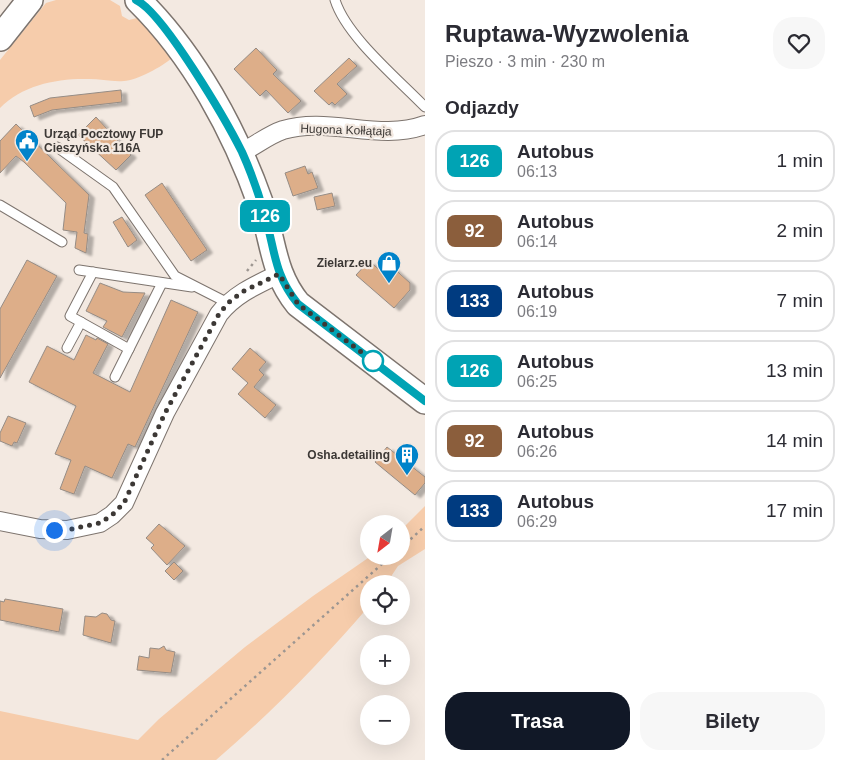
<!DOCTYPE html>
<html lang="pl">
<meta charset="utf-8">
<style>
:root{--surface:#fff;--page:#f7f7f7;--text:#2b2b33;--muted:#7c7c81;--line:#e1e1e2;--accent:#111827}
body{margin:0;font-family:Helvetica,sans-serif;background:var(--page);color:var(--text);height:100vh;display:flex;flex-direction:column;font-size:19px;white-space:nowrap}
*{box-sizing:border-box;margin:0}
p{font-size:16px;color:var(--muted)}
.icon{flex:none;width:28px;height:28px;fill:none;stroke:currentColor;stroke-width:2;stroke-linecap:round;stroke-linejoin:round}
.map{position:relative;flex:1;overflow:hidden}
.details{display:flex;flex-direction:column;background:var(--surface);width:420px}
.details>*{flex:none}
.badge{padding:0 10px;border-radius:8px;font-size:18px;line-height:32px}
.needle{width:32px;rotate:211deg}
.buttons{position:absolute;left:360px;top:515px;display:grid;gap:10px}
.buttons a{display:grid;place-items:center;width:50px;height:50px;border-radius:50%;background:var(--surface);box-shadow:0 5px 20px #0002;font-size:25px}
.you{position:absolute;width:25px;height:25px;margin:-12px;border:4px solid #fff;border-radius:50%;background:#1a73e8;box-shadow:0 0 0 8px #1a73e833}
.map>.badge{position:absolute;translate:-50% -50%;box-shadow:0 0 0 2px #fff}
h2{padding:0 20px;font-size:19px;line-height:45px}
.round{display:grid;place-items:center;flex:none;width:52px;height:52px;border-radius:20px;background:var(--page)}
.overview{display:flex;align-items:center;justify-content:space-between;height:85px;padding:0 20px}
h1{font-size:24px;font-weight:800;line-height:38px}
.button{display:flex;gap:10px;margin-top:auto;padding:10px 20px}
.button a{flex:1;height:58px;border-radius:20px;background:var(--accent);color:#fff;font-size:20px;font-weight:800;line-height:58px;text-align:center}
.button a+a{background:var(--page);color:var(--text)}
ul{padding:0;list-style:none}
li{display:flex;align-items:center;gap:15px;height:62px;margin:0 10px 8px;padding:0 10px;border:2px solid var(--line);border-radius:20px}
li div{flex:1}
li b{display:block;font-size:19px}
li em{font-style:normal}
li .badge{min-width:55px;font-weight:700;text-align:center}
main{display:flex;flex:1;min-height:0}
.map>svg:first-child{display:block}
.green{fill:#f6ccab}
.building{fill:#ddae89;stroke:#958c85;filter:url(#shadow)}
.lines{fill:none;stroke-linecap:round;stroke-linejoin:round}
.lane-casing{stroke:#7d746e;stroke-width:11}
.street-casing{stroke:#7d746e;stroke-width:20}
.secondary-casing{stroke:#7d746e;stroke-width:28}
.path{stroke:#9d9691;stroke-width:2.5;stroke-dasharray:2.5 4;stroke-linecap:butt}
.lane{stroke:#fff;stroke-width:9}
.street{stroke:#fff;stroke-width:18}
.secondary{stroke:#fff;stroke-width:25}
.line-casing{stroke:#fff;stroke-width:11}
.line{stroke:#00a3b4;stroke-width:8}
.walk{stroke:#3c3835;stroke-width:5;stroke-dasharray:0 9}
.stop-dot{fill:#fff;stroke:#00a3b4;stroke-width:2.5}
.labels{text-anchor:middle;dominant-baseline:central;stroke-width:4.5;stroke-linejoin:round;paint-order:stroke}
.street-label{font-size:12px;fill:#3c3835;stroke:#f3e9e1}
.poi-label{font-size:12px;font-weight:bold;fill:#3c3835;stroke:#f3e9e1;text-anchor:end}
</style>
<main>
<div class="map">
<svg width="425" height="760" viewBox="0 0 425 760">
<defs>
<filter id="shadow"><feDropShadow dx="5.5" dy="3" stdDeviation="1" flood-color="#0004"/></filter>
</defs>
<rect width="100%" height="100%" fill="#f3e9e1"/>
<g class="green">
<path d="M 56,0 L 110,0 L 120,6 L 122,16 L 129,20 L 141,17 L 172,58 C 163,66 136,81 124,81 C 112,82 100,79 89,79 C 58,78 22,85 0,108 L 0,60 L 46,3 Z"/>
<path d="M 425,506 L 425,549 L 398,566 L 386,584 L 369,584 L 369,606 C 322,661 271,713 216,760 L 0,760 L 0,711 L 138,740 L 159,719 L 245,647 L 313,596 L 371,556 L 401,556 L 401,530 Z"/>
</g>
<g class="building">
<path d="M 256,48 L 277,70 L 273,74 L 301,101 L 288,113 L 266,90 L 260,96 L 234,69 Z"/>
<path d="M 349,58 L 357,66 L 337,84 L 347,94 L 335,105 L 332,102 L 329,105 L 314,91 Z"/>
<path d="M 121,90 L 122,102 L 52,110 L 34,117 L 30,106 L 50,98 Z"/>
<path d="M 96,117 L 131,155 L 116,170 L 78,135 Z"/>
<path d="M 16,124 L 89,195 L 84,233 L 88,234 L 86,253 L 75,248 L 77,232 L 63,230 L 66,203 L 24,162 L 16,156 L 0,173 L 0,141 Z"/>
<path d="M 305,166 L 308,174 L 312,172 L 318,188 L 293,196 L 285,173 Z"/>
<path d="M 162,183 L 207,250 L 191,261 L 145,195 Z"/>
<path d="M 332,193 L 335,206 L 317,210 L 314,197 Z"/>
<path d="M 122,217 L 137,240 L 128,247 L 113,222 Z"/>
<path d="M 27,260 L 57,276 L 0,378 L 0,309 Z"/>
<path d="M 369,261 L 382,272 L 389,264 L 410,283 L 410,290 L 394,308 L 356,275 Z"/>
<path d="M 100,283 L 123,292 L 145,293 L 122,337 L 103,327 L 107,321 L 86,311 Z"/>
<path d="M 171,300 L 198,312 L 135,447 L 128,444 L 112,478 L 85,466 L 74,494 L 60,489 L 71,460 L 55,454 L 76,406 L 29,382 L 47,346 L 74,360 L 86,335 L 96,340 L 97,338 L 108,344 L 93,373 L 130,392 Z"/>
<path d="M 250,348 L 266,362 L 259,370 L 264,375 L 254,387 L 276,405 L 265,418 L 238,394 L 248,383 L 232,369 Z"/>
<path d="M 8,416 L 26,423 L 17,443 L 14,442 L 12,446 L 0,441 L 0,433 Z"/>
<path d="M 387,447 L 425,477 L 425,483 L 415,495 L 375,462 Z"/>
<path d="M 159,524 L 185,546 L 167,565 L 151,548 L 154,545 L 146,538 Z"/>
<path d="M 174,562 L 183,571 L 174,580 L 165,571 Z"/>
<path d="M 5,599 L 63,609 L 59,632 L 0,620 L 0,601 L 4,602 Z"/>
<path d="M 102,613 L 107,614 L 111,620 L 115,621 L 111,643 L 83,635 L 85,616 L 96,617 Z"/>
<path d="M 164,646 L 166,650 L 175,652 L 171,673 L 137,670 L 139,656 L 149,658 L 150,648 L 159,649 Z"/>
</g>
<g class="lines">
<g class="lane-casing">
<g id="lane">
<path d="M 335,0 C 346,36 398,79 425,107"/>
<path d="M 57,147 L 113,187 L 175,276 L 228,303"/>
<path d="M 0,205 L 62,242"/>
<path d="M 79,270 L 192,287"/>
<path d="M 93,272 L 70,316 L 129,349"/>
<path d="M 67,348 L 81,322"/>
<path d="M 115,377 L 162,283"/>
</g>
</g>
<g class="street-casing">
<g id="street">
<path d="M 242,152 C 255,146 268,135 283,130 C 329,116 379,142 425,125"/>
<path d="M 0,521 L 40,529 L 67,530 L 100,523 L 112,515 L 124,503 L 165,413 L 219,314 C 235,294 256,285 279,274"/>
</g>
</g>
<g class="secondary-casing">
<g id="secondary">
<path d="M 138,0 C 194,55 235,131 261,205 C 274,241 272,272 298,304 L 425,401"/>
<path d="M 0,38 L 30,0"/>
</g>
</g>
<g class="path">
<path d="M 247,271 L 256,260"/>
<path d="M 401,548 L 425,526"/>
<path d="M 162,760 L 391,556"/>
</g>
<use href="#lane" class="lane"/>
<use href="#street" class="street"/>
<use href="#secondary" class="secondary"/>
</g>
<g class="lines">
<g class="line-casing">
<path id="line" d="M 136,0 C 163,12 227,122 242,152 C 251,172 259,195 265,216 C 275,250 274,275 298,304 L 425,401"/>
</g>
<use href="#line" class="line"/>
<path class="walk" d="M 54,530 L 67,530 L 100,523 L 112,515 L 124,503 L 165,413 L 219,314 L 228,303 L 242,292 L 279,274 L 298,304 L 373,361"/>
</g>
<defs>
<g id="civic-pin" transform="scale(1.25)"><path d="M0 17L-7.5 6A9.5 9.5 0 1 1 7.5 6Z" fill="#0083ca" stroke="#f3e9e1"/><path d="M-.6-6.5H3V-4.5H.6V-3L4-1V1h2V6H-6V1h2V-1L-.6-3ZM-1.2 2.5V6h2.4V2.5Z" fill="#fff"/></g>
<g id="shop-pin" transform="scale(1.25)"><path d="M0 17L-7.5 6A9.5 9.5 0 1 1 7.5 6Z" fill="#0083ca" stroke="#f3e9e1"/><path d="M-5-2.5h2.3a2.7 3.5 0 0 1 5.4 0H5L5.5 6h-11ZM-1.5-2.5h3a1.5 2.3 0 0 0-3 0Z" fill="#fff"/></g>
<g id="building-pin" transform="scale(1.25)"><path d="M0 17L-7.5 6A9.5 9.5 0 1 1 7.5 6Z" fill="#0083ca" stroke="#f3e9e1"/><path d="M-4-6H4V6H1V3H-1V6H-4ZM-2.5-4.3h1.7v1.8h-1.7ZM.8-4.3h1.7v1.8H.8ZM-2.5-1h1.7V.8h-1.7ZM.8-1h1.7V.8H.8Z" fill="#fff"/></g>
</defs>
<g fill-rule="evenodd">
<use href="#civic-pin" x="27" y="141"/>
<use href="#shop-pin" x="389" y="263"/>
<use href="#building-pin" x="407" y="455"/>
</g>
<circle class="stop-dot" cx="373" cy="361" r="10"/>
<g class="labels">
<g class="street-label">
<text transform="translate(346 130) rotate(2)">Hugona Kołłątaja</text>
</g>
<g class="poi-label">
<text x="44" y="134" text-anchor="start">Urząd Pocztowy FUP<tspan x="44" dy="14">Cieszyńska 116A</tspan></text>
<text x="372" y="263">Zielarz.eu</text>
<text x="390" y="455">Osha.detailing</text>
</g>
</g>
</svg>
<div class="buttons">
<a><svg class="needle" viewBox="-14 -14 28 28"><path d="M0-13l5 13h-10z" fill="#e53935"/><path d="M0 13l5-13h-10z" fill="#7c7c81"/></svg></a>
<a><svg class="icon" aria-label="locate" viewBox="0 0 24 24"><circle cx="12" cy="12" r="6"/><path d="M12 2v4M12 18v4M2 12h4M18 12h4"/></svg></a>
<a>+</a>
<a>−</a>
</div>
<div class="you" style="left:54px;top:530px"></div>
<b class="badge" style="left:265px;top:216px;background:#00a3b4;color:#fff">126</b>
</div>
<section class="details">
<div class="overview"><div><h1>Ruptawa-Wyzwolenia</h1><p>Pieszo · 3 min · 230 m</p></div><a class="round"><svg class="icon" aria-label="heart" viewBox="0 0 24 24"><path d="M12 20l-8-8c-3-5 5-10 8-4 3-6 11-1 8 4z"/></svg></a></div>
<h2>Odjazdy</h2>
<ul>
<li><span class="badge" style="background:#00a3b4;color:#fff">126</span><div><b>Autobus</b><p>06:13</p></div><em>1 min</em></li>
<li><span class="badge" style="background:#8b5e3c;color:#fff">92</span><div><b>Autobus</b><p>06:14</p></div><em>2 min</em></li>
<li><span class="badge" style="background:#003b80;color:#fff">133</span><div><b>Autobus</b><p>06:19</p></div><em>7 min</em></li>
<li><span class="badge" style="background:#00a3b4;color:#fff">126</span><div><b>Autobus</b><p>06:25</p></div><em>13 min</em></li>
<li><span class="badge" style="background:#8b5e3c;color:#fff">92</span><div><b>Autobus</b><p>06:26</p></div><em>14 min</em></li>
<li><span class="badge" style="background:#003b80;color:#fff">133</span><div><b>Autobus</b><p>06:29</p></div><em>17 min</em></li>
</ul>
<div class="button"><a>Trasa</a><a>Bilety</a></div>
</section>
</main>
